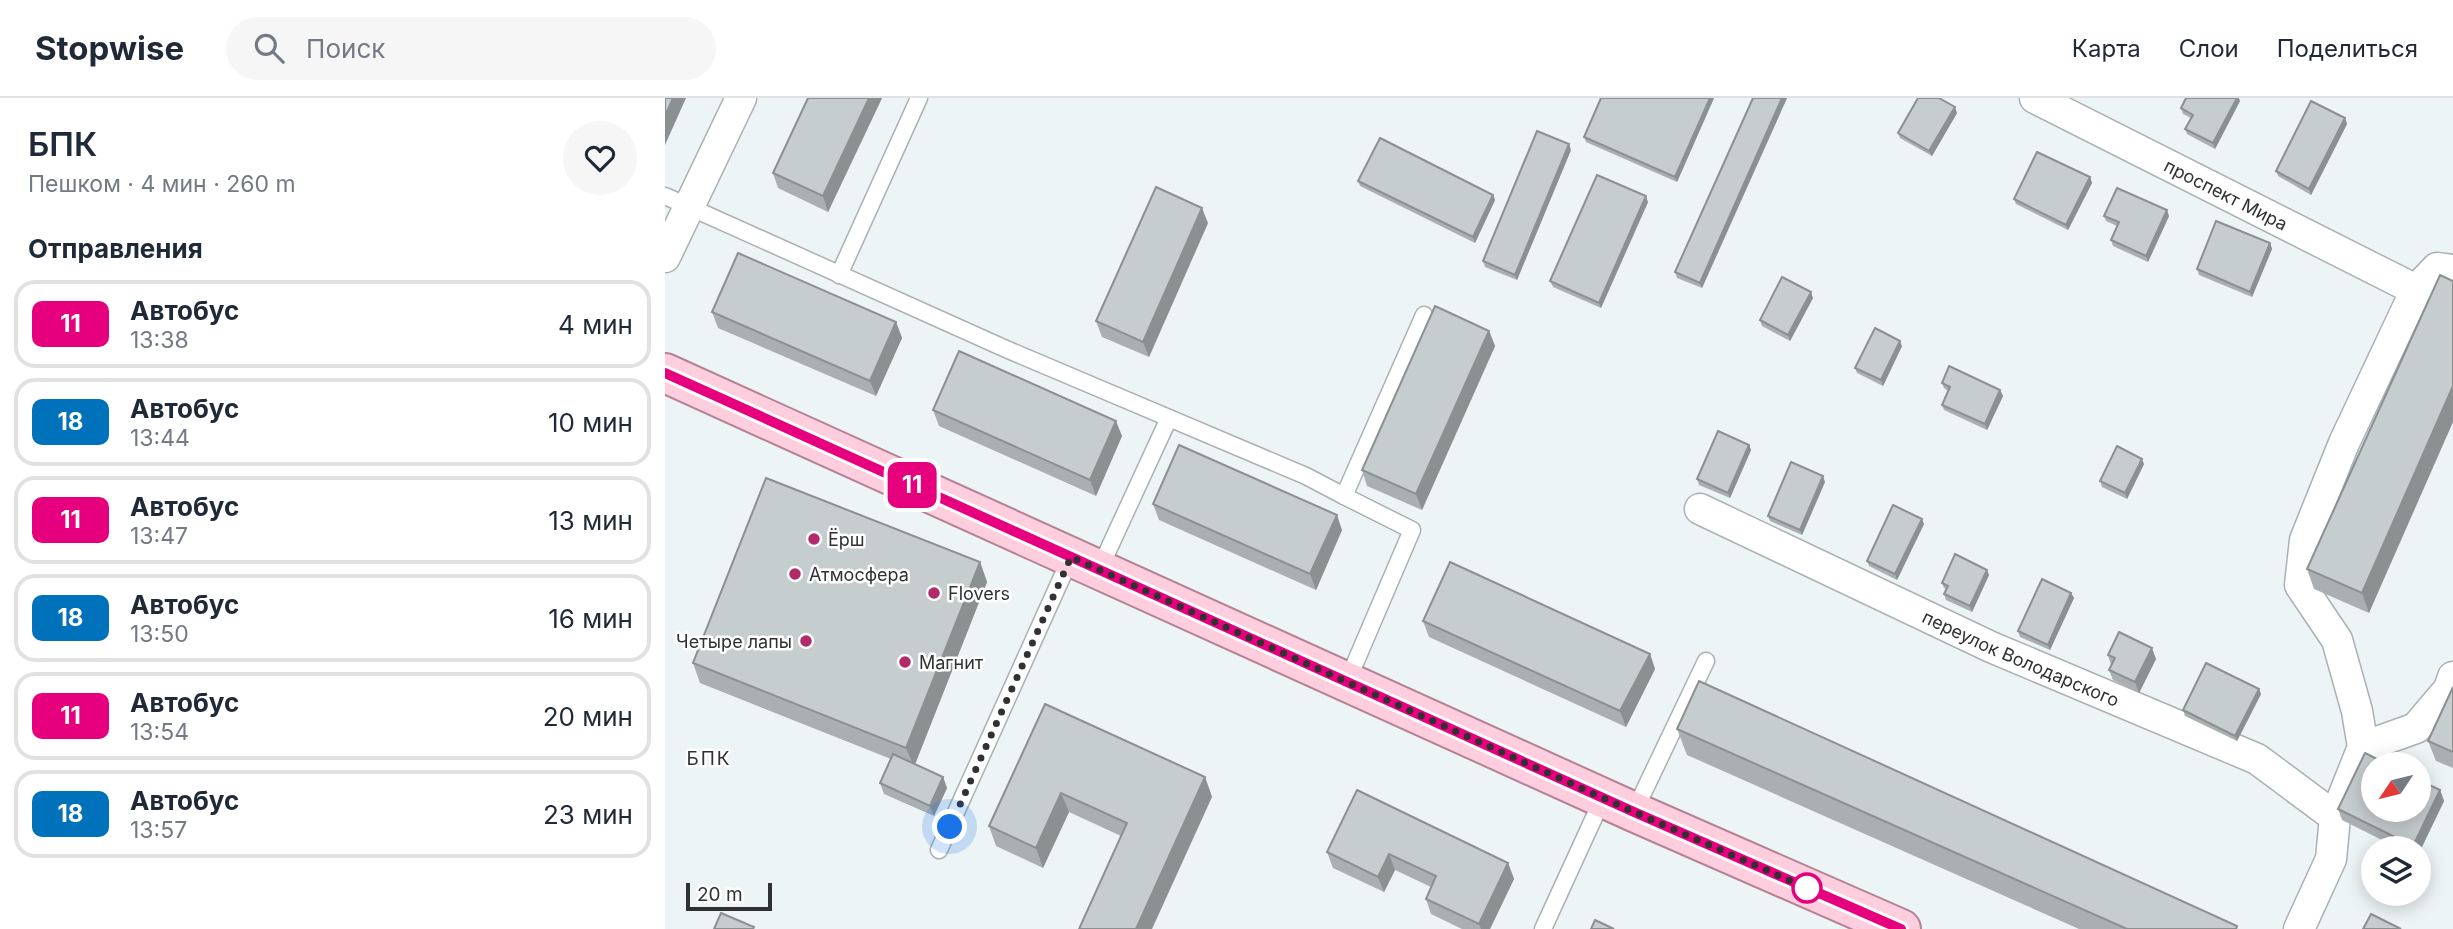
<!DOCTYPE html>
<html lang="ru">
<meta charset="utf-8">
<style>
:root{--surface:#fff;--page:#f6f6f7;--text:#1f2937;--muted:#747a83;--line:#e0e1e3}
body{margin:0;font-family:Inter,sans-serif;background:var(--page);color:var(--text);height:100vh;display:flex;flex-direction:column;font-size:26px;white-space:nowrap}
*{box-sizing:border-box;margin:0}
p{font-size:23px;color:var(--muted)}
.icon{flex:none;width:38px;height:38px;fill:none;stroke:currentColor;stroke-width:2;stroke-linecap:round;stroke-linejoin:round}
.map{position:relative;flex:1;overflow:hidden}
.drawer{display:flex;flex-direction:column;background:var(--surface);width:665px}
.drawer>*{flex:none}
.badge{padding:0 14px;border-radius:10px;font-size:24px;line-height:46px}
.needle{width:46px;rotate:235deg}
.fabs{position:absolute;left:1696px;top:654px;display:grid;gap:14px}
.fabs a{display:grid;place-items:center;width:70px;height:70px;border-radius:50%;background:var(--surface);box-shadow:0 4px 18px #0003;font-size:35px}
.scale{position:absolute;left:21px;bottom:18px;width:86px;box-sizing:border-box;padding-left:7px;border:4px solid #2f3132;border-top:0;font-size:19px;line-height:24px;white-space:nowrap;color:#2f3132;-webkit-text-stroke:5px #fff;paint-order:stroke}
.you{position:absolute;width:35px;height:35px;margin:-18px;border:5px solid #fff;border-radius:50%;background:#1a73e8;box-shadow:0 0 0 10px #1a73e833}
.map>.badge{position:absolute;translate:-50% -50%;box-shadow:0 0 0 4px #fff}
h2{padding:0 28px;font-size:26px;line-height:63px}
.round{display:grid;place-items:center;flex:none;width:74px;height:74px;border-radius:37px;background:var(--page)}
.overview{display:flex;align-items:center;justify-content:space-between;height:119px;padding:0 28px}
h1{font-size:33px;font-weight:600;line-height:52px}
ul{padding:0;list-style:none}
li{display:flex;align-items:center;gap:21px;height:88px;margin:0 14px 10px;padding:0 14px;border:4px solid var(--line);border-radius:21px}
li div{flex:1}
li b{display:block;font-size:26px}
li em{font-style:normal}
li .badge{min-width:77px;font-weight:700;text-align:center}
header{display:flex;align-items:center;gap:42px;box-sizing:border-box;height:98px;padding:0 35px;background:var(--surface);border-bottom:2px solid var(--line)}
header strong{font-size:33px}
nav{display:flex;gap:38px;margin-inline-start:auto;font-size:24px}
.search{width:490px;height:63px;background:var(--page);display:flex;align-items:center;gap:18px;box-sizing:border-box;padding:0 24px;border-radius:38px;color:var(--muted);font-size:26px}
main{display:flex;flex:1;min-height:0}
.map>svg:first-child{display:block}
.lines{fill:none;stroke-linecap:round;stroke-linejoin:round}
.lane-casing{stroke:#aab1b3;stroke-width:19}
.street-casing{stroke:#aab1b3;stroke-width:33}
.primary-casing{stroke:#b58294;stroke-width:42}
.lane{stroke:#fff;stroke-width:16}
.street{stroke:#fff;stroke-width:30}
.primary{stroke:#fecedf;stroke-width:38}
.wall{fill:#aab0b2}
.shaded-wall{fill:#8b9091}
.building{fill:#c6cdcf;stroke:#8b9091;stroke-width:2}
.line-casing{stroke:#fff;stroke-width:16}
.line{stroke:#e6007e;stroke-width:10}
.walk{stroke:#2f3132;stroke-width:7;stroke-dasharray:0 12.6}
.poi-dot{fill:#b32a6b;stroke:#fff;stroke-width:2.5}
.stop-dot{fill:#fff;stroke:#e6007e;stroke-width:3.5}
.labels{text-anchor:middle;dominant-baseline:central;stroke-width:5;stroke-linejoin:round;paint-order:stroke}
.street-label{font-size:18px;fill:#2f3132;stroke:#fff}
.poi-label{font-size:18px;fill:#2f3132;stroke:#fff;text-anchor:start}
.neighbourhood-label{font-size:19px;letter-spacing:2px;fill:#2f3132;stroke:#fff}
</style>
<header>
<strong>Stopwise</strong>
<div class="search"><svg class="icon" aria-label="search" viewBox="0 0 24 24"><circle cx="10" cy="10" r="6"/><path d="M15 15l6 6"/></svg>Поиск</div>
<nav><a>Карта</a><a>Слои</a><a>Поделиться</a></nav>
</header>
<main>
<section class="drawer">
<div class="overview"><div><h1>БПК</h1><p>Пешком · 4 мин · 260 m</p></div><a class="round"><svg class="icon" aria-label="heart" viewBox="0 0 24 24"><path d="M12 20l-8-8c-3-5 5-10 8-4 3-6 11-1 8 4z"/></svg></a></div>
<h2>Отправления</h2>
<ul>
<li><span class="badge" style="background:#e6007e;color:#fff">11</span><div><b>Автобус</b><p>13:38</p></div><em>4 мин</em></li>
<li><span class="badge" style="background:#0072bc;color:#fff">18</span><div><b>Автобус</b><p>13:44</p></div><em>10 мин</em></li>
<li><span class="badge" style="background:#e6007e;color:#fff">11</span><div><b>Автобус</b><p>13:47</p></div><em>13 мин</em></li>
<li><span class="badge" style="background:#0072bc;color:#fff">18</span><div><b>Автобус</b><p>13:50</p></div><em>16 мин</em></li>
<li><span class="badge" style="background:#e6007e;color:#fff">11</span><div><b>Автобус</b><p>13:54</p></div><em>20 мин</em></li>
<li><span class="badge" style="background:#0072bc;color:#fff">18</span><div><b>Автобус</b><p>13:57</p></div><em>23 мин</em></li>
</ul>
</section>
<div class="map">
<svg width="1788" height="831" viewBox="0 0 1788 831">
<rect width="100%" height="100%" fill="#ecf4f6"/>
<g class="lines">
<g class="lane-casing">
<g id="lane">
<path d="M 0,98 L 341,251 L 641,378 L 679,398"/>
<path d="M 174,177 L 254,0"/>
<path d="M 434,472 L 504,320"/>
<path d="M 682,584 L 747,432 L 679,398 L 759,217"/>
<path d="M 969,714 L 1041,563"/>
<path d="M 274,752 L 406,459"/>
<path d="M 878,831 L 938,700"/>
</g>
</g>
<g class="street-casing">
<g id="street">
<path id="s1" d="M 1370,0 L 1751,192"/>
<path d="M 0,159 L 76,0"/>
<path id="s2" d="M 1035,411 L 1326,549 L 1592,661 L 1670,719"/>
<path d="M 1698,649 L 1751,630 L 1784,591 L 1788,579"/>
<path d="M 1634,831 L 1666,761 L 1670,719 L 1698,649 L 1692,613 L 1672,542 L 1635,487 L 1640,442 L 1679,345 L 1751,192 L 1772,170 L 1788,172"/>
</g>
</g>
<g class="primary-casing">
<path id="primary" d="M 0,275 L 969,714 L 1236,831"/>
</g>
<use href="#lane" class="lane"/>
<use href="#street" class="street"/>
<use href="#primary" class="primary"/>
</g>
<g class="wall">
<path d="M 143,0 L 217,0 L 163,114 L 113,90 L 108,75 Z"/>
<path d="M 1049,0 L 1012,84 L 921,44 L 919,39 Z"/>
<path d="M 1088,0 L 1122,0 L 1037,190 L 1012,180 L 1010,174 Z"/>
<path d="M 1575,3 L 1550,51 L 1522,36 L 1520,31 L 1526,20 L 1518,16 L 1516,10 Z"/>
<path d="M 1292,15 L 1267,58 L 1235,40 L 1233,35 Z"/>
<path d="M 1680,20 L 1682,26 L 1646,97 L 1613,78 L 1611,73 Z"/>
<path d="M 906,52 L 852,182 L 820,169 L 818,163 Z"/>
<path d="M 1425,79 L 1427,85 L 1403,132 L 1351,106 L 1349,101 Z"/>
<path d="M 693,83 L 828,97 L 830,102 L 810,145 L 695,88 Z"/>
<path d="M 983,104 L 936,210 L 888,189 L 885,183 Z"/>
<path d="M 1439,118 L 1504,118 L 1483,164 L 1448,148 L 1446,142 L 1452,128 L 1441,123 Z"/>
<path d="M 543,125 L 484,259 L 437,239 L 431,223 Z"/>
<path d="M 1605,145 L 1607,151 L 1587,199 L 1534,177 L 1532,171 Z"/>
<path d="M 1775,177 L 1704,515 L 1649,491 L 1642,471 Z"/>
<path d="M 1148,200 L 1125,243 L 1097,228 L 1095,222 Z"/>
<path d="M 47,214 L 231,224 L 237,240 L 211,298 L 53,230 Z"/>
<path d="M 824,233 L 830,248 L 757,412 L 702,388 L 697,372 Z"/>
<path d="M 1237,248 L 1218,288 L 1192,275 L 1190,270 Z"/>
<path d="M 1277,285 L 1335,292 L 1338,298 L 1322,332 L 1279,312 L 1277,307 L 1283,293 L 1279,290 Z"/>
<path d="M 268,312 L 457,338 L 431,398 L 274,328 Z"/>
<path d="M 1084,347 L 1086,352 L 1065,400 L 1034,387 L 1032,381 Z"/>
<path d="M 1479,366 L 1462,401 L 1437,389 L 1435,383 Z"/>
<path d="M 1160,384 L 1137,437 L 1105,423 L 1103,418 Z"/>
<path d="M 488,406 L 677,432 L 651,492 L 494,422 Z"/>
<path d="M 1259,426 L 1232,482 L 1204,468 L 1202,463 Z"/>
<path d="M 315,464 L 322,484 L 250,666 L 278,679 L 282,690 L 269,718 L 219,696 L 215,685 L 226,661 L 35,585 L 28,565 Z"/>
<path d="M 1324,477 L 1307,514 L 1281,502 L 1279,496 L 1281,491 L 1279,490 L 1277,485 Z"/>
<path d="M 1406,495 L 1409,500 L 1385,552 L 1355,539 L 1353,533 Z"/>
<path d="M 758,523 L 985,556 L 990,571 L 961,629 L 764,539 Z"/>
<path d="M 1443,557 L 1491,561 L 1474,595 L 1448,582 L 1444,572 L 1446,567 Z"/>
<path d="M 1788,589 L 1788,670 L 1771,663 L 1763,643 Z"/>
<path d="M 1596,596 L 1572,643 L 1520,618 L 1518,612 Z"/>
<path d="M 380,606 L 540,679 L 547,699 L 456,738 L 404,714 L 378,770 L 331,748 L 324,728 Z"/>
<path d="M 1012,631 L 1573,831 L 1414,831 L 1022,657 Z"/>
<path d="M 692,692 L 843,765 L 849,781 L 825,831 L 797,831 L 766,816 L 761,801 L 766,789 L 730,772 L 719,794 L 668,770 L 662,754 Z"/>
<path d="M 1775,692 L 1779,703 L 1754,755 L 1754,751 L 1735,751 L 1677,722 L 1673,711 Z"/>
</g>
<g class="shaded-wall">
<path d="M 8,0 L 21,0 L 0,47 L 0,18 Z"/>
<path d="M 204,0 L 217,0 L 163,114 L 158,98 Z"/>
<path d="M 1045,0 L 1049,0 L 1012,84 L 1010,79 Z"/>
<path d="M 1117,0 L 1122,0 L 1037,190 L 1035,185 Z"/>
<path d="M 1572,0 L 1574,0 L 1575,3 L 1550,51 L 1548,45 Z"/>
<path d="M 1290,9 L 1292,15 L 1267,58 L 1264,53 Z"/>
<path d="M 1680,20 L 1682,26 L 1646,97 L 1644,91 Z"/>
<path d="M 904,46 L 906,52 L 852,182 L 850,177 Z"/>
<path d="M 1425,79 L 1427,85 L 1403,132 L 1401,127 Z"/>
<path d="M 828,97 L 830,102 L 810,145 L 808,139 Z"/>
<path d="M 981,98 L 983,104 L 936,210 L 934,205 Z"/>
<path d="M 537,110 L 543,125 L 484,259 L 478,244 Z"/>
<path d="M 1502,112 L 1504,118 L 1483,164 L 1481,158 Z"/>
<path d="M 1605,145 L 1607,151 L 1587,199 L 1585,194 Z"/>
<path d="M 1146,194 L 1148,200 L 1125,243 L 1123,237 Z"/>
<path d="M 231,224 L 237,240 L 211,298 L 205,283 Z"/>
<path d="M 824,233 L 830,248 L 757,412 L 751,396 Z"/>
<path d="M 1235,243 L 1237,248 L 1218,288 L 1216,282 Z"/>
<path d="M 1788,288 L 1788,324 L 1704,515 L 1697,495 Z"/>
<path d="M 1335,292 L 1338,298 L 1322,332 L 1320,326 Z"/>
<path d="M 451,323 L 457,338 L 431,398 L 425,382 Z"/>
<path d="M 1084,347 L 1086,352 L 1065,400 L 1063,395 Z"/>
<path d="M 1477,361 L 1479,366 L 1462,401 L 1460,395 Z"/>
<path d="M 1158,378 L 1160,384 L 1137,437 L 1135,432 Z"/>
<path d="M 672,417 L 677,432 L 651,492 L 645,476 Z"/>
<path d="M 1257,421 L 1259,426 L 1232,482 L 1230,476 Z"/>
<path d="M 315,464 L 322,484 L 249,669 L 241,650 Z"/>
<path d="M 1322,472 L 1324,477 L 1307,514 L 1305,508 Z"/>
<path d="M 1406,495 L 1409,500 L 1385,552 L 1383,547 Z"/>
<path d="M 1487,550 L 1491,561 L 1474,595 L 1470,584 Z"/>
<path d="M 985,556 L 990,571 L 961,629 L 955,613 Z"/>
<path d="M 1594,591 L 1596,596 L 1572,643 L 1570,638 Z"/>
<path d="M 278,679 L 282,690 L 269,718 L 265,708 Z"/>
<path d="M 540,679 L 547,699 L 487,831 L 471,831 Z"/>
<path d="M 1775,692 L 1779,703 L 1754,755 L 1754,751 L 1748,751 L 1748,748 Z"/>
<path d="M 396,695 L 404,714 L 378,770 L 371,750 Z"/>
<path d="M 724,756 L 730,772 L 719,794 L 713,779 Z"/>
<path d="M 843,765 L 849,781 L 825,831 L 816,831 L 814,826 Z"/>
</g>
<g class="building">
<path d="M 0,0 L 8,0 L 0,18 Z"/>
<path d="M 143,0 L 204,0 L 158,98 L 108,75 Z"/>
<path d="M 936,0 L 1045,0 L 1010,79 L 919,39 Z"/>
<path d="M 1088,0 L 1117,0 L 1035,185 L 1010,174 Z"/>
<path d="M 1253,0 L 1274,0 L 1290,9 L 1264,53 L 1233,35 Z"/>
<path d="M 1521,0 L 1572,0 L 1548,45 L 1520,31 L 1528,17 L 1516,10 Z"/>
<path d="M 1646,3 L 1680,20 L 1644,91 L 1611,73 Z"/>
<path d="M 872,33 L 904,46 L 850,177 L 818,163 Z"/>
<path d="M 715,40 L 828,97 L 808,139 L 693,83 Z"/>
<path d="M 1372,54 L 1425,79 L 1401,127 L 1349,101 Z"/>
<path d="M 932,77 L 981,98 L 934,205 L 885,183 Z"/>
<path d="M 491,89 L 537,110 L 478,244 L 431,223 Z"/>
<path d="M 1452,90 L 1502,112 L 1481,158 L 1446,142 L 1454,124 L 1439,118 Z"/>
<path d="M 1551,123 L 1605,145 L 1585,194 L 1532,171 Z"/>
<path d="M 73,155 L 231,224 L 205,283 L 47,214 Z"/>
<path d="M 1775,177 L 1788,183 L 1788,288 L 1697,495 L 1642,471 Z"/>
<path d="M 1117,179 L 1146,194 L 1123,237 L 1095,222 Z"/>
<path d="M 770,208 L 824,233 L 751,396 L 697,372 Z"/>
<path d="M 1210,230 L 1235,243 L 1216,282 L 1190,270 Z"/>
<path d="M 294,253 L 451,323 L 425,382 L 268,312 Z"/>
<path d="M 1284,268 L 1335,292 L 1320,326 L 1277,307 L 1285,289 L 1277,285 Z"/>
<path d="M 1053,333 L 1084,347 L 1063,395 L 1032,381 Z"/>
<path d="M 514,347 L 672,417 L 645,476 L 488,406 Z"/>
<path d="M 1452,348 L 1477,361 L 1460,395 L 1435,383 Z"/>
<path d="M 1126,364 L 1158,378 L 1135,432 L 1103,418 Z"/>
<path d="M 101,380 L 315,464 L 241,650 L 28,565 Z"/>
<path d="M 1228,407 L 1257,421 L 1230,476 L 1202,463 Z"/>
<path d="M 1290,456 L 1322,472 L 1305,508 L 1279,496 L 1283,488 L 1277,485 Z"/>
<path d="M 785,464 L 985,556 L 955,613 L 758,523 Z"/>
<path d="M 1377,481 L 1406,495 L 1383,547 L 1353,533 Z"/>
<path d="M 1454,534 L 1487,550 L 1470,584 L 1444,572 L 1450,560 L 1443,557 Z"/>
<path d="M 1541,565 L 1594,591 L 1570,638 L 1518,612 Z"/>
<path d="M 1034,583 L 1572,828 L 1571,831 L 1462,831 L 1012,631 Z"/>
<path d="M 1788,589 L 1788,654 L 1763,643 Z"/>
<path d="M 380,606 L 540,679 L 471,831 L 414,831 L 462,725 L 396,695 L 371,750 L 324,728 Z"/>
<path d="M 1700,655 L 1724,667 L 1708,667 L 1708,712 L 1754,712 L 1754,682 L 1775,692 L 1748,748 L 1673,711 Z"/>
<path d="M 228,656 L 278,679 L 265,708 L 215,685 Z"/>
<path d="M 692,692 L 843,765 L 814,826 L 761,801 L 771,778 L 724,756 L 713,779 L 662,754 Z"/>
<path d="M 56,815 L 89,829 L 88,831 L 49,831 Z"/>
<path d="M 1706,816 L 1736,831 L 1698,831 Z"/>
<path d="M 930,822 L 949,831 L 926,831 Z"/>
</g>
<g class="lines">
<g class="line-casing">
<path id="line" d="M 0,275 L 969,714 L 1236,831"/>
</g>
<use href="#line" class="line"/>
<path class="walk" d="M 285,729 L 406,459 L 969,714 L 1142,790"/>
</g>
<g class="poi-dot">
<circle cx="149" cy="441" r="7"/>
<circle cx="130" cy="476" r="7"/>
<circle cx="269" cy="495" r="7"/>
<circle cx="141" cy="543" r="7"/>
<circle cx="240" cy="564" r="7"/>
</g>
<circle class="stop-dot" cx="1142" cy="790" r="14"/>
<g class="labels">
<g class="street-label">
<text stroke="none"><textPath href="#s1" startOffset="214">проспект Мира</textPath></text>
<text stroke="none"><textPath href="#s2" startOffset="354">переулок Володарского</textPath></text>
</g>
<g class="poi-label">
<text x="163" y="441">Ёрш</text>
<text x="144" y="476">Атмосфера</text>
<text x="283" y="495">Flovers</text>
<text x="127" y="543" text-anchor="end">Четыре лапы</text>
<text x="254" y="564">Магнит</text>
</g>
<g class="neighbourhood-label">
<text x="44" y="660">БПК</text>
</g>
</g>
</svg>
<div class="fabs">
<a><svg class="needle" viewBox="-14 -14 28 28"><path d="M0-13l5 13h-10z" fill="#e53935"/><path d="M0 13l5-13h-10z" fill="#747a83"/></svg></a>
<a><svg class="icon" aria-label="layers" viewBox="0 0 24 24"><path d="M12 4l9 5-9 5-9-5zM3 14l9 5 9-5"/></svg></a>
</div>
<div class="scale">20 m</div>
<div class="you" style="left:285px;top:729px"></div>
<b class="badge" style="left:247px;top:387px;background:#e6007e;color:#fff">11</b>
</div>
</main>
